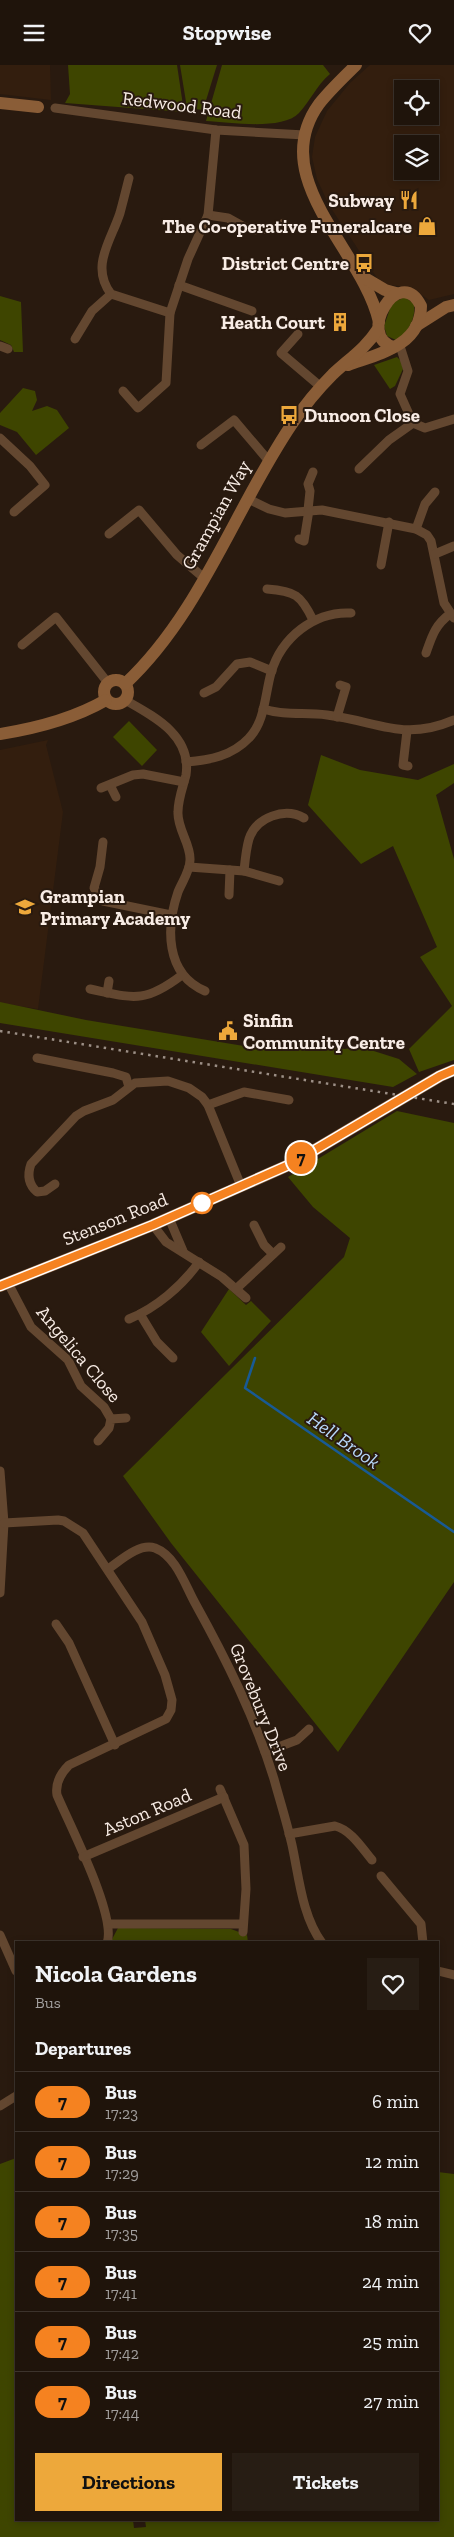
<!DOCTYPE html>
<style>
:root{--surface:#1f140b;--page:#271d14;--text:#f1f3f6;--muted:#a19e9d;--line:#3c332c;--accent:#eda83b}
body{margin:0;font-family:"Zilla Slab",serif;background:var(--page);color:var(--text);height:100vh;display:flex;flex-direction:column;font-size:19px;white-space:nowrap}
*{box-sizing:border-box;margin:0}
p{font-size:16px;color:var(--muted)}
.icon{flex:none;width:28px;height:28px;fill:none;stroke:currentColor;stroke-width:2;stroke-linecap:round;stroke-linejoin:round}
.map{position:relative;flex:1;overflow:hidden}
.sheet{position:absolute;left:15px;top:1876px;width:424px;height:580px;display:flex;flex-direction:column;background:var(--surface);border-radius:0px;box-shadow:0 2px 8px #0003,0 0 0 1px var(--line)}
.sheet>*{flex:none}
.badge{padding:0 10px;border-radius:16px;font-size:18px;line-height:32px}
.controls{position:absolute;left:394px;top:15px;display:grid;gap:10px}
.controls a{display:grid;place-items:center;width:45px;height:45px;border-radius:0px;background:var(--surface);box-shadow:0 2px 8px #0003,0 0 0 1px var(--line);font-size:25px}
.map>.badge{position:absolute;translate:-50% -50%;box-shadow:0 0 0 2px #fff}
h2{padding:0 20px;font-size:19px;line-height:45px}
.round{display:grid;place-items:center;flex:none;width:52px;height:52px;border-radius:0px;background:var(--page)}
.headline{display:flex;align-items:center;justify-content:space-between;height:85px;padding:0 20px}
h1{font-size:24px;font-weight:800;line-height:38px}
.action{display:flex;gap:10px;margin-top:auto;padding:10px 20px}
.action a{flex:1;height:58px;border-radius:0px;background:var(--accent);color:#111;font-size:20px;font-weight:800;line-height:58px;text-align:center}
.action a+a{background:var(--page);color:var(--text)}
ul{padding:0;list-style:none}
li{display:flex;align-items:center;gap:15px;height:60px;padding:0 20px;border-top:1px solid var(--line)}
li div{flex:1}
li b{display:block;font-size:19px}
li em{font-style:normal}
li .badge{min-width:55px;font-weight:700;text-align:center}
header{display:flex;justify-content:space-between;align-items:center;height:65px;padding:0 20px;background:var(--surface);font-size:22px;font-weight:800}
.map>svg:first-child{display:block}
.built{fill:#331e0e;fill-rule:evenodd}
.green{fill:#3e4500}
.lines{fill:none;stroke-linecap:round;stroke-linejoin:round}
.stream{stroke:#185a95;stroke-width:2.5}
.street{stroke:#634730;stroke-width:9}
.secondary{stroke:#8a5d37;stroke-width:12}
.rail{stroke:#9c8f86;stroke-width:2.5;stroke-dasharray:2.5 5;stroke-linecap:butt}
.line-casing{stroke:#fff;stroke-width:11}
.line{stroke:#f58220;stroke-width:8}
.stop-dot{fill:#fff;stroke:#f58220;stroke-width:2.5}
.labels{text-anchor:middle;dominant-baseline:central;stroke-width:4;stroke-linejoin:round;paint-order:stroke}
.street-label{font-size:19px;fill:#f8ece5;stroke:#291a0f}
.poi-label{font-size:19px;font-weight:bold;fill:#f8ece5;stroke:#291a0f;text-anchor:end}
.water-label{font-size:20px;font-style:italic;fill:#b8d8fa;stroke:#291a0f}
</style>
<header><svg class="icon" aria-label="menu" viewBox="0 0 24 24"><path d="M4 6h16M4 12h16M4 18h16"/></svg>Stopwise<svg class="icon" aria-label="heart" viewBox="0 0 24 24"><path d="M12 20l-8-8c-3-5 5-10 8-4 3-6 11-1 8 4z"/></svg></header>
<div class="map">
<svg width="454" height="2472" viewBox="0 0 454 2472">
<rect width="100%" height="100%" fill="#291a0f"/>
<g class="built">
<path d="M 0,0 L 50,0 L 51,35 L 0,29 Z"/>
<path d="M 370,0 L 454,0 L 454,229 L 429,235 L 419,228 L 399,221 L 381,219 L 329,140 L 317,114 L 312,92 L 315,72 L 327,46 L 350,18 ZM 402,24 L 430,24 L 430,51 L 402,51 ZM 402,79 L 430,79 L 430,106 L 402,106 Z"/>
<path d="M 48,675 L 46,680 L 63,747 L 38,944 L 0,938 L 0,685 Z"/>
</g>
<g class="green">
<path d="M 68,0 L 177,0 L 184,47 L 65,38 L 70,29 Z"/>
<path d="M 180,0 L 217,0 L 203,45 L 187,43 Z"/>
<path d="M 222,0 L 323,0 L 330,9 C 316,21 311,35 299,48 C 282,66 229,57 206,56 Z"/>
<path d="M 0,231 L 21,237 L 23,287 L 14,287 L 11,280 L 0,275 Z"/>
<path d="M 405,232 L 414,239 C 416,253 408,268 396,275 L 387,271 L 384,261 L 392,238 Z"/>
<path d="M 397,292 L 401,296 L 403,304 L 395,321 L 390,324 L 374,300 Z"/>
<path d="M 23,323 L 35,326 L 37,335 L 32,346 L 47,341 L 57,345 L 69,363 L 36,390 L 17,367 L 0,360 L 0,348 Z"/>
<path d="M 129,656 L 157,685 L 142,701 L 113,672 Z"/>
<path d="M 321,690 L 360,705 L 418,715 L 454,699 L 454,718 L 436,730 L 454,794 L 454,995 L 419,1007 L 409,984 L 452,941 L 420,892 L 437,882 L 393,781 L 361,799 L 308,740 Z"/>
<path d="M 0,937 L 86,955 L 256,983 L 286,977 L 345,984 L 358,981 L 399,994 L 417,1009 L 393,1022 L 0,958 Z"/>
<path d="M 397,1046 L 454,1058 L 454,1517 L 338,1687 L 171,1478 L 123,1411 L 344,1192 L 350,1173 L 313,1142 L 288,1112 Z"/>
<path d="M 229,1224 L 246,1240 L 251,1236 L 271,1256 L 229,1301 L 201,1267 Z"/>
<path d="M 118,1863 L 231,1864 L 247,1870 L 248,1877 L 110,1878 Z"/>
<path d="M 16,2093 L 16,2455 L 133,2455 L 134,2463 L 146,2462 L 145,2455 L 438,2455 L 438,2107 L 454,2109 L 454,2472 L 0,2472 L 0,2099 Z"/>
</g>
<g class="lines">
<path class="stream" d="M 255,1293 L 245,1323 L 454,1467"/>
<g class="street">
<path d="M 55,43 L 216,65 L 305,70"/>
<path d="M 129,113 C 126,125 123,137 120,148 C 111,176 90,201 111,229 L 170,248"/>
<path d="M 208,150 L 228,153 L 246,163 L 256,165 L 272,164 L 284,158"/>
<path d="M 179,220 L 252,246"/>
<path d="M 298,269 L 281,288 L 321,322"/>
<path d="M 75,274 L 92,246 L 111,229"/>
<path d="M 0,281 L 8,284"/>
<path d="M 400,281 L 408,306 L 400,329 L 413,358 L 425,363 L 454,354"/>
<path d="M 123,326 L 138,343 L 166,318 L 170,248 L 188,194 L 208,150 L 216,65"/>
<path d="M 0,373 L 30,401 L 45,420 L 14,447"/>
<path d="M 201,380 L 234,355 L 268,395"/>
<path d="M 359,404 L 389,375 L 413,358"/>
<path d="M 248,434 L 269,444 L 285,448 L 322,445 L 416,464 L 427,470 L 431,476 L 444,538 L 454,553"/>
<path d="M 308,445 L 310,426 L 308,419 L 313,407"/>
<path d="M 416,464 L 425,439 L 435,427"/>
<path d="M 109,469 L 139,445 L 177,490 L 204,513"/>
<path d="M 299,474 L 304,476 L 309,445"/>
<path d="M 435,489 L 454,481"/>
<path d="M 381,500 L 389,457"/>
<path d="M 267,524 C 295,526 301,530 313,555"/>
<path d="M 22,580 L 56,552 L 108,618"/>
<path d="M 426,588 C 432,571 435,560 450,549"/>
<path d="M 204,628 L 216,622 L 237,599 L 250,597 L 272,606"/>
<path d="M 125,635 C 153,651 192,670 186,710 C 183,722 178,734 178,747 C 177,764 191,779 190,795 C 190,806 182,817 178,827 C 166,862 165,909 205,926"/>
<path d="M 263,644 C 286,651 304,647 327,650 C 377,656 403,677 454,655"/>
<path d="M 337,652 L 346,622 L 340,620"/>
<path d="M 407,666 L 403,700 L 408,701"/>
<path d="M 186,697 C 210,695 232,691 249,673 C 265,657 265,629 271,608 C 281,573 314,546 351,548"/>
<path d="M 110,720 L 116,732"/>
<path d="M 101,723 L 133,710 L 143,709 L 184,717"/>
<path d="M 103,777 L 100,802 L 94,823 L 103,836 L 171,850"/>
<path d="M 189,802 L 244,806 L 279,816"/>
<path d="M 244,806 C 245,796 246,784 249,774 C 256,752 285,742 304,753"/>
<path d="M 229,830 L 230,805"/>
<path d="M 90,924 C 133,933 144,939 182,910"/>
<path d="M 107,928 L 109,916"/>
<path d="M 37,993 L 113,1008 L 126,1012 L 129,1022"/>
<path d="M 208,1040 L 244,1027 L 289,1035"/>
<path d="M 55,1119 L 45,1126 L 37,1127 C 28,1119 27,1110 31,1099 L 76,1051 L 84,1046 L 113,1035 L 135,1018 L 168,1016 L 189,1023 L 202,1032 L 208,1040 L 241,1121"/>
<path d="M 169,1153 L 183,1186"/>
<path d="M 153,1160 L 166,1177 L 222,1212 L 246,1233"/>
<path d="M 254,1160 L 264,1180 L 273,1189"/>
<path d="M 8,1218 L 31,1262 L 68,1295 L 81,1321 L 104,1342 L 111,1354"/>
<path d="M 236,1224 L 281,1182"/>
<path d="M 140,1249 L 157,1277 L 173,1293"/>
<path d="M 129,1254 C 156,1243 182,1221 199,1197"/>
<path d="M 98,1376 L 109,1363 L 111,1354 L 126,1353"/>
<path d="M 0,1406 L 4,1458 L 0,1528"/>
<path d="M 4,1458 L 58,1455 L 64,1456 L 83,1468 L 142,1557 L 165,1610 L 172,1635 L 171,1645 L 166,1654 L 69,1700 C 60,1709 55,1718 57,1730 C 69,1759 117,1851 107,1878"/>
<path d="M 108,1504 C 121,1495 139,1478 155,1483 C 176,1491 185,1520 195,1538 C 226,1594 255,1652 274,1714 C 280,1736 287,1758 292,1780 C 299,1812 302,1851 322,1878"/>
<path d="M 56,1559 L 69,1578 L 115,1680"/>
<path d="M 265,1687 L 297,1675 L 309,1664"/>
<path d="M 220,1724 L 244,1780 L 246,1824 L 243,1867"/>
<path d="M 289,1769 L 335,1761 C 351,1765 362,1783 372,1795"/>
<path d="M 83,1792 L 224,1732"/>
<path d="M 381,1811 L 421,1859 L 423,1878"/>
<path d="M 108,1859 L 242,1859"/>
<path d="M 0,1870 L 16,1906"/>
<path d="M 438,1906 L 454,1910"/>
<path d="M 0,2041 L 16,2031"/>
</g>
<g class="secondary">
<path d="M 356,0 C 343,13 330,25 319,39 C 265,114 363,185 379,257"/>
<path d="M 0,38 L 38,42"/>
<path d="M 363,212 L 385,225 L 396,228"/>
<path d="M 416,261 L 446,242 L 454,240"/>
<path d="M 348,300 C 378,289 421,281 421,241 C 399,197 355,272 394,282"/>
<circle cx="116" cy="627" r="12"/>
<path d="M 125,619 C 201,548 235,443 292,359 C 304,341 318,324 333,309 C 349,294 366,283 378,264"/>
<path d="M 0,669 C 38,663 73,654 106,635"/>
<path d="M 0,1221 L 153,1160 L 291,1099 L 440,1011 L 454,1005"/>
</g>
<path class="rail" d="M 0,966 L 454,1039"/>
</g>
<g class="lines">
<g class="line-casing">
<path id="line" d="M 0,1221 L 153,1160 L 291,1099 L 440,1011 L 454,1005"/>
</g>
<use href="#line" class="line"/>
</g>
<defs>
<g id="restaurant-bare" transform="scale(1.5)"><path d="M-5-6h1v4h1v-4h1v4h1v-4h1v5L-1.5 .5V6h-2V.5L-5-1ZM5-6V6H3V1.5H1.5Q1.5-4 5-6Z" fill="#eda83b" stroke="#291a0f" stroke-width="2.5" paint-order="stroke"/></g>
<g id="shop-bare" transform="scale(1.5)"><path d="M-5-2.5h2.3a2.7 3.5 0 0 1 5.4 0H5L5.5 6h-11ZM-1.5-2.5h3a1.5 2.3 0 0 0-3 0Z" fill="#eda83b" stroke="#291a0f" stroke-width="2.5" paint-order="stroke"/></g>
<g id="bus-bare" transform="scale(1.5)"><path d="M-5-6H5V4H4V6H2V4H-2V6H-4V4H-5ZM-3.5-4V0h7V-4ZM-3.5 1.2v1.5H-2V1.2ZM2 1.2v1.5H3.5V1.2Z" fill="#eda83b" stroke="#291a0f" stroke-width="2.5" paint-order="stroke"/></g>
<g id="building-bare" transform="scale(1.5)"><path d="M-4-6H4V6H1V3H-1V6H-4ZM-2.5-4.3h1.7v1.8h-1.7ZM.8-4.3h1.7v1.8H.8ZM-2.5-1h1.7V.8h-1.7ZM.8-1h1.7V.8H.8Z" fill="#eda83b" stroke="#291a0f" stroke-width="2.5" paint-order="stroke"/></g>
<g id="school-bare" transform="scale(1.5)"><path d="M0-5L7-2L0 1L-7-2ZM-4 1L0 2.5L4 1V4Q0 6-4 4Z" fill="#eda83b" stroke="#291a0f" stroke-width="2.5" paint-order="stroke"/></g>
<g id="civic-bare" transform="scale(1.5)"><path d="M-.6-6.5H3V-4.5H.6V-3L4-1V1h2V6H-6V1h2V-1L-.6-3ZM-1.2 2.5V6h2.4V2.5Z" fill="#eda83b" stroke="#291a0f" stroke-width="2.5" paint-order="stroke"/></g>
</defs>
<g fill-rule="evenodd">
<use href="#restaurant-bare" x="409" y="135"/>
<use href="#shop-bare" x="427" y="161"/>
<use href="#bus-bare" x="364" y="198"/>
<use href="#building-bare" x="340" y="257"/>
<use href="#bus-bare" x="289" y="350"/>
<use href="#school-bare" x="25" y="842"/>
<use href="#civic-bare" x="228" y="966"/>
</g>
<circle class="stop-dot" cx="202" cy="1138" r="10"/>
<g class="labels">
<g class="street-label">
<text transform="translate(182 40) rotate(7)">Redwood Road</text>
<text transform="translate(216 450) rotate(-61)">Grampian Way</text>
<text transform="translate(115 1154) rotate(-22)">Stenson Road</text>
<text transform="translate(79 1289) rotate(50)">Angelica Close</text>
<text transform="translate(261 1642) rotate(68)">Grovebury Drive</text>
<text transform="translate(147 1747) rotate(-23)">Aston Road</text>
</g>
<g class="poi-label">
<text x="394" y="135">Subway</text>
<text x="412" y="161">The Co-operative Funeralcare</text>
<text x="349" y="198">District Centre</text>
<text x="325" y="257">Heath Court</text>
<text x="304" y="350" text-anchor="start">Dunoon Close</text>
<text x="40" y="831" text-anchor="start">Grampian<tspan x="40" dy="22">Primary Academy</tspan></text>
<text x="243" y="955" text-anchor="start">Sinfin<tspan x="243" dy="22">Community Centre</tspan></text>
</g>
<g class="water-label">
<text transform="translate(344 1375) rotate(35)">Hell Brook</text>
</g>
</g>
</svg>
<div class="controls">
<a><svg class="icon" aria-label="locate" viewBox="0 0 24 24"><circle cx="12" cy="12" r="6"/><path d="M12 2v4M12 18v4M2 12h4M18 12h4"/></svg></a>
<a><svg class="icon" aria-label="layers" viewBox="0 0 24 24"><path d="M12 4l9 5-9 5-9-5zM3 14l9 5 9-5"/></svg></a>
</div>
<b class="badge" style="left:301px;top:1093px;background:#f58220;color:#111">7</b>
<section class="sheet">
<div class="headline"><div><h1>Nicola Gardens</h1><p>Bus</p></div><a class="round"><svg class="icon" aria-label="heart" viewBox="0 0 24 24"><path d="M12 20l-8-8c-3-5 5-10 8-4 3-6 11-1 8 4z"/></svg></a></div>
<h2>Departures</h2>
<ul>
<li><span class="badge" style="background:#f58220;color:#111">7</span><div><b>Bus</b><p>17:23</p></div><em>6 min</em></li>
<li><span class="badge" style="background:#f58220;color:#111">7</span><div><b>Bus</b><p>17:29</p></div><em>12 min</em></li>
<li><span class="badge" style="background:#f58220;color:#111">7</span><div><b>Bus</b><p>17:35</p></div><em>18 min</em></li>
<li><span class="badge" style="background:#f58220;color:#111">7</span><div><b>Bus</b><p>17:41</p></div><em>24 min</em></li>
<li><span class="badge" style="background:#f58220;color:#111">7</span><div><b>Bus</b><p>17:42</p></div><em>25 min</em></li>
<li><span class="badge" style="background:#f58220;color:#111">7</span><div><b>Bus</b><p>17:44</p></div><em>27 min</em></li>
</ul>
<div class="action"><a>Directions</a><a>Tickets</a></div>
</section>
</div>
